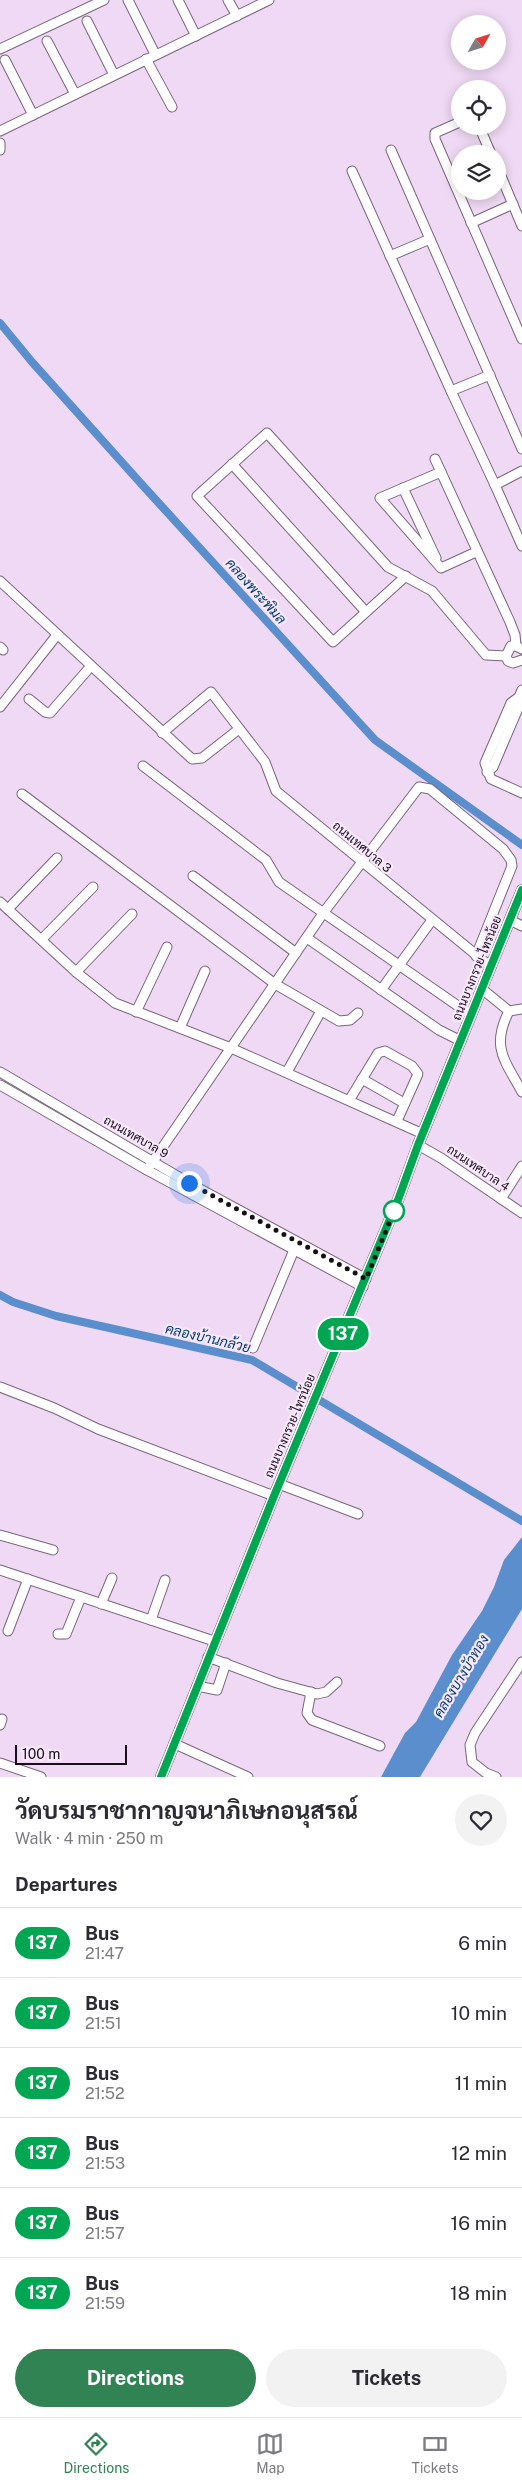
<!DOCTYPE html>
<meta charset="utf-8">
<style>
:root{--surface:#fff;--page:#f2f2f3;--text:#2b2b33;--muted:#7c7c81;--line:#e1e1e2;--accent:#328354}
body{margin:0;font-family:"Public Sans",Sarabun,sans-serif;background:var(--page);color:var(--text);height:100vh;display:flex;flex-direction:column;font-size:19px;white-space:nowrap}
*{box-sizing:border-box;margin:0}
p{font-size:16px;color:var(--muted)}
.icon{flex:none;width:28px;height:28px;fill:none;stroke:currentColor;stroke-width:2;stroke-linecap:round;stroke-linejoin:round}
.map{position:relative;height:1777px;overflow:hidden}
.details{display:flex;flex-direction:column;background:var(--surface);flex:1}
.details>*{flex:none}
.badge{padding:0 10px;border-radius:16px;font-size:18px;line-height:32px}
.needle{width:32px;rotate:51deg}
.buttons{position:absolute;left:451px;top:15px;display:grid;gap:10px}
.buttons a{display:grid;place-items:center;width:55px;height:55px;border-radius:50%;background:var(--surface);box-shadow:0 2px 12px #0003;font-size:25px}
.scale{position:absolute;left:15px;bottom:12px;width:112px;box-sizing:border-box;padding-left:5px;border:2px solid #181019;border-top:0;font-size:14px;line-height:18px;white-space:nowrap;color:#181019;-webkit-text-stroke:4px #fae8fe;paint-order:stroke}
.you{position:absolute;width:25px;height:25px;margin:-12px;border:4px solid #fff;border-radius:50%;background:#1a73e8;box-shadow:0 0 0 8px #1a73e833}
.map>.badge{position:absolute;translate:-50% -50%;box-shadow:0 0 0 2px #fff}
h2{padding:0 15px;font-size:19px;line-height:45px}
.round{display:grid;place-items:center;flex:none;width:52px;height:52px;border-radius:26px;background:var(--page)}
.summary{display:flex;align-items:center;justify-content:space-between;height:85px;padding:0 15px}
h1{font-size:24px;font-weight:700;line-height:38px}
.primary-button{display:flex;gap:10px;margin-top:auto;padding:10px 15px}
.primary-button a{flex:1;height:58px;border-radius:30px;background:var(--accent);color:#fff;font-size:20px;font-weight:700;line-height:58px;text-align:center}
.primary-button a+a{background:var(--page);color:var(--text)}
ul{padding:0;list-style:none}
li{display:flex;align-items:center;gap:15px;height:70px;padding:0 15px;border-top:1px solid var(--line)}
li div{flex:1}
li b{display:block;font-size:19px}
li em{font-style:normal}
li .badge{min-width:55px;font-weight:700;text-align:center}
.tabs{display:flex;justify-content:space-around;align-items:center;height:70px;border-top:1px solid var(--line);background:var(--surface);font-size:14px;color:var(--muted)}
.tabs a{display:grid;justify-items:center;gap:2px}
.tabs .active{color:var(--accent)}
.map>svg:first-child{display:block}
.water{fill:#5a8ecd}
.lines{fill:none;stroke-linecap:round;stroke-linejoin:round}
.canal{stroke:#5a8ecd;stroke-width:8}
.minor-casing{stroke:#79657d;stroke-width:11}
.major-casing{stroke:#79657d;stroke-width:12}
.minor{stroke:#fff;stroke-width:9}
.major{stroke:#fff;stroke-width:10}
.line-casing{stroke:#fff;stroke-width:11}
.line{stroke:#00a651;stroke-width:8}
.walk{stroke:#181019;stroke-width:5;stroke-dasharray:0 9}
.stop-dot{fill:#fff;stroke:#00a651;stroke-width:2.5}
.labels{text-anchor:middle;dominant-baseline:central;stroke-width:4.5;stroke-linejoin:round;paint-order:stroke}
.street-label{font-size:12px;fill:#181019;stroke:#fae8fe}
.water-label{font-size:14px;font-style:italic;fill:#023d76;stroke:#fae8fe}
</style>
<div class="map">
<svg width="522" height="1777" viewBox="0 0 522 1777">
<rect width="100%" height="100%" fill="#efd9f4"/>
<path class="water" d="M 522,1537 L 522,1609 L 420,1777 L 381,1777 L 405,1733 L 416,1722 L 452,1655 L 482,1611 L 494,1587 L 504,1560 Z"/>
<g class="lines">
<g class="canal">
<path d="M 0,323 L 32,362 L 145,488 L 375,740 L 522,845"/>
<path d="M 0,1295 L 13,1302 L 56,1316 L 252,1360 L 522,1521"/>
</g>
<g class="minor-casing">
<g id="minor">
<path d="M 128,0 L 155,54"/>
<path d="M 178,0 L 196,36"/>
<path d="M 228,0 L 237,16"/>
<path d="M 87,21 L 114,75"/>
<path d="M 47,41 L 75,94"/>
<path d="M 0,49 L 104,0"/>
<path d="M 146,59 L 172,107"/>
<path d="M 5,60 L 33,115"/>
<path d="M 460,122 L 435,133 L 435,139 L 522,339"/>
<path d="M 479,126 L 491,154"/>
<path d="M 0,131 L 269,0"/>
<path d="M 0,143 L 0,150"/>
<path d="M 391,150 L 522,449"/>
<path d="M 498,169 L 522,226"/>
<path d="M 352,171 L 451,391"/>
<path d="M 471,223 L 513,204"/>
<path d="M 390,256 L 430,239"/>
<path d="M 490,375 L 451,391 L 495,485"/>
<path d="M 435,459 L 510,622 L 515,635 L 516,646"/>
<path d="M 232,464 L 366,612"/>
<path d="M 522,471 L 495,485 L 522,546"/>
<path d="M 441,472 L 380,498 L 441,568 L 476,552"/>
<path d="M 403,488 L 436,558"/>
<path d="M 406,576 L 333,642 L 197,496 L 267,433 L 388,567 L 432,591 L 486,655 L 506,656"/>
<path d="M 0,581 L 192,759 L 202,758 L 239,729"/>
<path d="M 0,647 L 3,650"/>
<path d="M 522,649 L 516,646 L 511,646 L 506,656 L 508,661 L 513,663 L 522,660"/>
<path d="M 519,697 L 511,703 L 485,763 L 491,779 L 522,793"/>
<path d="M 29,699 L 45,712 L 50,713 L 91,666"/>
<path d="M 0,707 L 57,635"/>
<path d="M 162,733 L 211,692 L 265,762 L 276,791 L 491,967"/>
<path d="M 143,766 L 258,854 L 266,860 L 279,882 L 471,1015"/>
<path d="M 487,772 L 493,767 L 519,706 L 519,697 L 522,690"/>
<path d="M 22,794 L 275,984 L 339,1021 L 350,1020 L 358,1013"/>
<path d="M 193,876 L 296,953"/>
<path d="M 0,902 L 76,972 L 115,1003 L 231,1048 L 423,1134"/>
<path d="M 8,909 L 57,858"/>
<path d="M 510,920 L 522,926"/>
<path d="M 307,938 L 439,1030 L 461,1041"/>
<path d="M 42,939 L 93,887"/>
<path d="M 76,972 L 132,914"/>
<path d="M 482,989 L 509,1011 L 522,1009"/>
<path d="M 381,990 L 432,920"/>
<path d="M 509,1011 C 491,1047 504,1059 522,1092"/>
<path d="M 136,1012 L 167,947"/>
<path d="M 180,1028 L 205,971"/>
<path d="M 0,1072 L 189,1183 L 366,1279"/>
<path d="M 287,1072 L 321,1011"/>
<path d="M 362,1079 L 404,1103"/>
<path d="M 0,1085 L 147,1170 L 363,1287"/>
<path d="M 350,1099 L 378,1053 L 385,1051 L 412,1066 L 418,1074 L 397,1121"/>
<path d="M 418,1145 L 441,1158 L 522,1213"/>
<path d="M 147,1170 L 324,912 L 419,787 L 430,789 L 503,849 L 511,860 L 512,866 L 476,956"/>
<path d="M 501,1199 L 522,1166"/>
<path d="M 253,1348 L 294,1250"/>
<path d="M 0,1387 L 54,1408 L 98,1429 L 274,1496"/>
<path d="M 279,1484 L 358,1514"/>
<path d="M 0,1535 L 53,1550"/>
<path d="M 0,1570 L 214,1641"/>
<path d="M 101,1604 L 112,1578"/>
<path d="M 151,1620 L 165,1580"/>
<path d="M 8,1631 L 28,1579"/>
<path d="M 58,1634 L 66,1634 L 81,1597"/>
<path d="M 208,1657 L 277,1683 L 317,1694 L 326,1692 L 337,1682"/>
<path d="M 197,1686 L 217,1690 L 226,1663"/>
<path d="M 311,1692 L 307,1713 L 312,1720 L 380,1746"/>
<path d="M 0,1725 L 2,1719"/>
<path d="M 175,1744 L 248,1777"/>
<path d="M 0,1763 L 41,1777"/>
<path d="M 496,1777 L 486,1773 L 472,1762 L 470,1745 L 475,1733 L 522,1662"/>
</g>
</g>
<g class="major-casing">
<path id="major" d="M 161,1777 L 274,1496 L 398,1200 L 418,1145 L 522,890"/>
</g>
<use href="#minor" class="minor"/>
<use href="#major" class="major"/>
</g>
<g class="lines">
<g class="line-casing">
<path id="line" d="M 161,1777 L 274,1496 L 398,1200 L 418,1145 L 522,890"/>
</g>
<use href="#line" class="line"/>
<path class="walk" d="M 189,1183 L 366,1279 L 394,1211"/>
</g>
<circle class="stop-dot" cx="394" cy="1211" r="10"/>
<g class="labels">
<g class="street-label">
<text transform="translate(362 847) rotate(40)">ถนนเทศบาล 3</text>
<text transform="translate(477 968) rotate(-68)">ถนนบางกรวย-ไทรน้อย</text>
<text transform="translate(136 1137) rotate(30)">ถนนเทศบาล 9</text>
<text transform="translate(478 1168) rotate(34)">ถนนเทศบาล 4</text>
<text transform="translate(290 1426) rotate(-67)">ถนนบางกรวย-ไทรน้อย</text>
</g>
<g class="water-label">
<text transform="translate(256 591) rotate(48)">คลองพระพิมล</text>
<text transform="translate(208 1338) rotate(13)">คลองบ้านกล้วย</text>
<text transform="translate(461 1676) rotate(-59)">คลองบางบัวทอง</text>
</g>
</g>
</svg>
<div class="buttons">
<a><svg class="needle" viewBox="-14 -14 28 28"><path d="M0-13l5 13h-10z" fill="#e53935"/><path d="M0 13l5-13h-10z" fill="#7c7c81"/></svg></a>
<a><svg class="icon" aria-label="locate" viewBox="0 0 24 24"><circle cx="12" cy="12" r="6"/><path d="M12 2v4M12 18v4M2 12h4M18 12h4"/></svg></a>
<a><svg class="icon" aria-label="layers" viewBox="0 0 24 24"><path d="M12 4l9 5-9 5-9-5zM3 14l9 5 9-5"/></svg></a>
</div>
<div class="scale">100 m</div>
<div class="you" style="left:189px;top:1183px"></div>
<b class="badge" style="left:343px;top:1334px;background:#00a651;color:#fff">137</b>
</div>
<section class="details">
<div class="summary"><div><h1>วัดบรมราชากาญจนาภิเษกอนุสรณ์</h1><p>Walk · 4 min · 250 m</p></div><a class="round"><svg class="icon" aria-label="heart" viewBox="0 0 24 24"><path d="M12 20l-8-8c-3-5 5-10 8-4 3-6 11-1 8 4z"/></svg></a></div>
<h2>Departures</h2>
<ul>
<li><span class="badge" style="background:#00a651;color:#fff">137</span><div><b>Bus</b><p>21:47</p></div><em>6 min</em></li>
<li><span class="badge" style="background:#00a651;color:#fff">137</span><div><b>Bus</b><p>21:51</p></div><em>10 min</em></li>
<li><span class="badge" style="background:#00a651;color:#fff">137</span><div><b>Bus</b><p>21:52</p></div><em>11 min</em></li>
<li><span class="badge" style="background:#00a651;color:#fff">137</span><div><b>Bus</b><p>21:53</p></div><em>12 min</em></li>
<li><span class="badge" style="background:#00a651;color:#fff">137</span><div><b>Bus</b><p>21:57</p></div><em>16 min</em></li>
<li><span class="badge" style="background:#00a651;color:#fff">137</span><div><b>Bus</b><p>21:59</p></div><em>18 min</em></li>
</ul>
<div class="primary-button"><a>Directions</a><a>Tickets</a></div>
</section>
<nav class="tabs">
<a class="active"><svg class="icon" aria-label="directions" viewBox="0 0 24 24"><path d="M12 3l9 9-9 9-9-9zM9 14v-3h6M13 9l2 2-2 2"/></svg>Directions</a>
<a><svg class="icon" aria-label="map" viewBox="0 0 24 24"><path d="M3 6l6-2 6 2 6-2v14l-6 2-6-2-6 2zM9 4v14M15 6v14"/></svg>Map</a>
<a><svg class="icon" aria-label="tickets" viewBox="0 0 24 24"><path d="M3 7h18v10H3zM15 7v10"/></svg>Tickets</a>
</nav>
